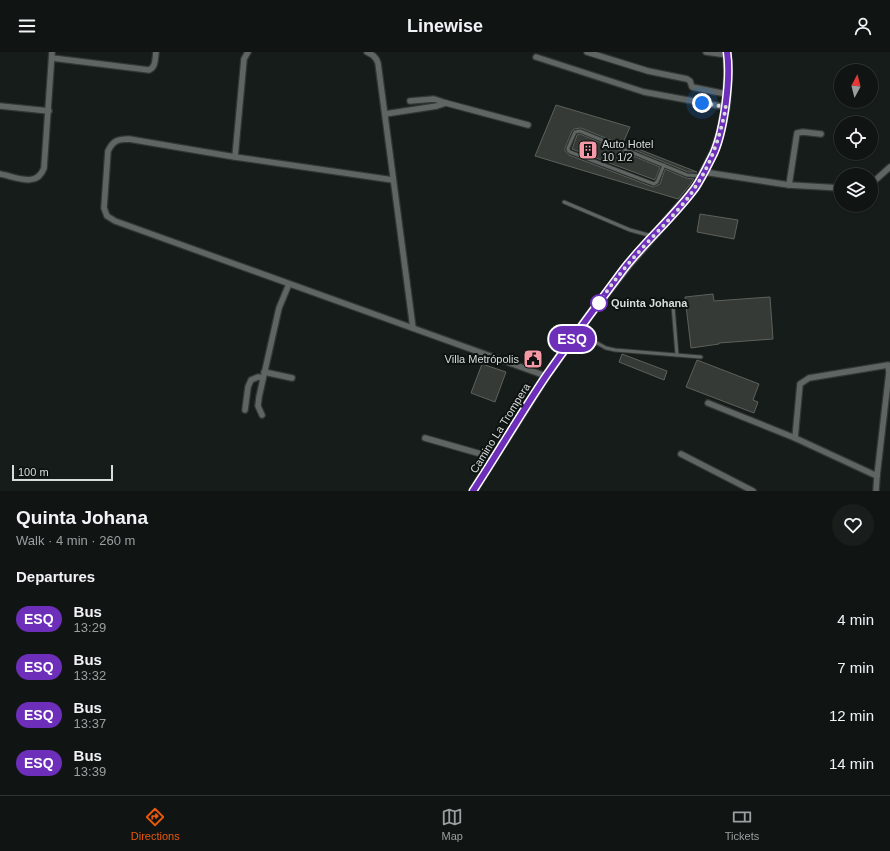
<!DOCTYPE html>
<meta charset="utf-8">
<style>
:root{--surface:#101514;--page:#191e1d;--text:#f1f3f6;--muted:#9c9fa0;--line:#303434;--accent:#ea580c}
body{margin:0;font-family:Arial,sans-serif;background:var(--page);color:var(--text);height:100vh;display:flex;flex-direction:column;font-size:15px;white-space:nowrap}
*{box-sizing:border-box;margin:0}
p{font-size:13px;color:var(--muted)}
.icon{flex:none;width:22px;height:22px;fill:none;stroke:currentColor;stroke-width:2;stroke-linecap:round;stroke-linejoin:round}
.map{position:relative;height:439px;overflow:hidden}
.details{display:flex;flex-direction:column;background:var(--surface);flex:1}
.details>*{flex:none}
.badge{padding:0 8px;border-radius:13px;font-size:14px;line-height:26px}
.needle{width:26px;rotate:7deg}
.fabs{position:absolute;left:834px;top:12px;display:grid;gap:8px}
.fabs a{display:grid;place-items:center;width:44px;height:44px;border-radius:50%;background:var(--surface);box-shadow:0 1px 3px #0004,0 0 0 1px var(--line);font-size:20px}
.scale{position:absolute;left:12px;bottom:10px;width:101px;box-sizing:border-box;padding-left:4px;border:2px solid #d8dcdb;border-top:0;font-size:11px;line-height:14px;white-space:nowrap;color:#d8dcdb;-webkit-text-stroke:3px #0d1311;paint-order:stroke}
.you{position:absolute;width:20px;height:20px;margin:-10px;border:3px solid #fff;border-radius:50%;background:#1a73e8;box-shadow:0 0 0 6px #1a73e833}
.map>.badge{position:absolute;translate:-50% -50%;box-shadow:0 0 0 2px #fff}
h2{padding:0 16px;font-size:15px;line-height:36px}
.round{display:grid;place-items:center;flex:none;width:42px;height:42px;border-radius:21px;background:var(--page)}
.overview{display:flex;align-items:center;justify-content:space-between;height:68px;padding:0 16px}
h1{font-size:19px;font-weight:700;line-height:30px}
ul{padding:0;list-style:none}
li{display:flex;align-items:center;gap:12px;height:48px;padding:0 16px}
li div{flex:1}
li b{display:block;font-size:15px}
li em{font-style:normal}
li .badge{min-width:44px;font-weight:700;text-align:center}
header{display:flex;justify-content:space-between;align-items:center;height:52px;padding:0 16px;background:var(--surface);font-size:18px;font-weight:700}
.menu{display:flex;justify-content:space-around;align-items:center;height:56px;border-top:1px solid var(--line);background:var(--surface);font-size:11px;color:var(--muted)}
.menu a{display:grid;justify-items:center;gap:2px}
.menu .active{color:var(--accent)}
.map>svg:first-child{display:block}
.building{fill:#363a36;stroke:#5d615c}
.lines{fill:none;stroke-linecap:round;stroke-linejoin:round}
.lane-casing{stroke:#323635;stroke-width:5}
.street-casing{stroke:#323635;stroke-width:8}
.secondary-casing{stroke:#323635;stroke-width:10}
.lane{stroke:#5e6562;stroke-width:3}
.street{stroke:#5e6562;stroke-width:5.5}
.secondary{stroke:#5e6562;stroke-width:8}
.line-casing{stroke:#fff;stroke-width:9}
.line{stroke:#6d2fba;stroke-width:6}
.walk{stroke:#d8dcdb;stroke-width:4;stroke-dasharray:0 7.2}
.stop-dot{fill:#fff;stroke:#6d2fba;stroke-width:2}
.labels{text-anchor:middle;dominant-baseline:central;stroke-width:4;stroke-linejoin:round;paint-order:stroke}
.poi-label{font-size:11px;fill:#d8dcdb;stroke:#0d1311;text-anchor:start}
.stop-label{font-size:11px;font-weight:bold;fill:#d8dcdb;stroke:#0d1311;text-anchor:start}
.street-label{font-size:11px;fill:#d8dcdb;stroke:#0d1311}
</style>
<header><svg class="icon" aria-label="menu" viewBox="0 0 24 24"><path d="M4 6h16M4 12h16M4 18h16"/></svg>Linewise<svg class="icon" aria-label="person" viewBox="0 0 24 24"><circle cx="12" cy="8" r="4"/><path d="M4 21q1-7 8-7t8 7"/></svg></header>
<div class="map">
<svg width="890" height="439" viewBox="0 0 890 439">
<rect width="100%" height="100%" fill="#161c1a"/>
<g class="building">
<path d="M 556,53 L 630,75 L 623,91 L 697,120 L 688,120 L 581,76 L 574,77 L 572,79 L 565,96 L 565,99 L 569,103 L 653,135 L 660,132 L 665,117 L 686,126 L 694,127 L 689,134 L 678,147 L 535,104 Z"/>
<path d="M 580,82 L 660,115 L 655,128 L 572,97 L 577,83 Z"/>
<path d="M 700,162 L 738,168 L 734,187 L 697,180 Z"/>
<path d="M 713,242 L 714,249 L 770,245 L 773,287 L 719,291 L 719,292 L 691,296 L 685,245 Z"/>
<path d="M 622,302 L 667,319 L 664,328 L 619,310 Z"/>
<path d="M 697,308 L 759,332 L 753,348 L 758,350 L 754,361 L 686,335 Z"/>
<path d="M 482,312 L 506,320 L 495,350 L 471,341 Z"/>
</g>
<g class="lines">
<g class="lane-casing">
<g id="lane">
<path d="M 664,113 L 657,130 L 654,132 L 570,100 L 568,98 L 568,96 L 575,80 L 580,79 L 687,123 L 700,124"/>
<path d="M 564,150 L 630,178 L 652,184"/>
<path d="M 673,254 L 677,303"/>
<path d="M 577,280 L 606,296 L 615,298 L 701,305"/>
</g>
</g>
<g class="street-casing">
<g id="street">
<path d="M 367,0 C 373,3 376,5 378,11 L 413,276"/>
<path d="M 587,0 L 648,19 L 687,27 L 690,29 L 692,35 L 726,42"/>
<path d="M 706,0 L 728,3"/>
<path d="M 536,5 L 644,40 L 726,55"/>
<path d="M 52,6 L 149,18 C 156,15 155,7 156,0"/>
<path d="M 410,49 L 434,47 L 446,51"/>
<path d="M 0,54 L 49,59"/>
<path d="M 385,62 L 437,54 L 446,51 L 528,73"/>
<path d="M 235,105 L 244,7 L 248,0"/>
<path d="M 704,120 L 789,133 L 841,136"/>
<path d="M 0,122 C 16,125 37,136 44,116 L 52,0"/>
<path d="M 393,128 L 235,105 L 129,87 C 117,87 113,89 108,99 L 104,156 L 107,164 L 115,169 L 546,324"/>
<path d="M 871,132 L 890,115"/>
<path d="M 789,133 L 797,81 L 803,80 L 821,82"/>
<path d="M 264,320 L 292,326"/>
<path d="M 708,351 L 795,386 L 877,424"/>
<path d="M 245,358 L 248,335 L 251,328 L 258,325 L 263,326"/>
<path d="M 262,363 L 258,354 L 259,345 L 279,256 L 289,232"/>
<path d="M 425,386 L 495,406"/>
<path d="M 795,386 L 800,332 L 809,326 L 888,313 L 889,320 L 877,424 L 876,439"/>
<path d="M 681,402 L 753,439"/>
</g>
</g>
<g class="secondary-casing">
<path id="secondary" d="M 473,439 L 546,324 L 588,265 L 629,212 L 696,135 L 714,100 L 720,82 L 726,55 L 728,23 L 727,0"/>
</g>
<use href="#lane" class="lane"/>
<use href="#street" class="street"/>
<use href="#secondary" class="secondary"/>
</g>
<g class="lines">
<g class="line-casing">
<path id="line" d="M 473,439 C 498,401 521,361 546,324 C 571,288 597,253 623,218 C 645,189 673,166 695,136 C 702,126 708,113 714,101 C 724,78 731,26 727,0"/>
</g>
<use href="#line" class="line"/>
<path class="walk" d="M 599,251 C 616,224 640,198 663,174 C 674,162 687,149 696,134 C 712,110 720,84 726,55 L 702,51"/>
</g>
<defs>
<g id="building-square" transform="scale(1)"><rect x="-9" y="-9" width="18" height="18" rx="4" fill="#f49aa6" stroke="#0d1311"/><path d="M-4-6H4V6H1V3H-1V6H-4ZM-2.5-4.3h1.7v1.8h-1.7ZM.8-4.3h1.7v1.8H.8ZM-2.5-1h1.7V.8h-1.7ZM.8-1h1.7V.8H.8Z" fill="#111"/></g>
<g id="civic-square" transform="scale(1)"><rect x="-9" y="-9" width="18" height="18" rx="4" fill="#f49aa6" stroke="#0d1311"/><path d="M-.6-6.5H3V-4.5H.6V-3L4-1V1h2V6H-6V1h2V-1L-.6-3ZM-1.2 2.5V6h2.4V2.5Z" fill="#111"/></g>
</defs>
<g fill-rule="evenodd">
<use href="#building-square" x="588" y="98"/>
<use href="#civic-square" x="533" y="307"/>
</g>
<circle class="stop-dot" cx="599" cy="251" r="8"/>
<g class="labels">
<g class="poi-label">
<text x="602" y="92">Auto Hotel<tspan x="602" dy="13">10 1/2</tspan></text>
<text x="519" y="307" text-anchor="end">Villa Metrópolis</text>
</g>
<g class="stop-label">
<text x="611" y="251">Quinta Johana</text>
</g>
<g class="street-label">
<text transform="translate(500 376) rotate(-58)">Camino La Trompera</text>
</g>
</g>
</svg>
<div class="fabs">
<a><svg class="needle" viewBox="-14 -14 28 28"><path d="M0-13l5 13h-10z" fill="#e53935"/><path d="M0 13l5-13h-10z" fill="#9c9fa0"/></svg></a>
<a><svg class="icon" aria-label="locate" viewBox="0 0 24 24"><circle cx="12" cy="12" r="6"/><path d="M12 2v4M12 18v4M2 12h4M18 12h4"/></svg></a>
<a><svg class="icon" aria-label="layers" viewBox="0 0 24 24"><path d="M12 4l9 5-9 5-9-5zM3 14l9 5 9-5"/></svg></a>
</div>
<div class="scale">100 m</div>
<div class="you" style="left:702px;top:51px"></div>
<b class="badge" style="left:572px;top:287px;background:#6d2fba;color:#fff">ESQ</b>
</div>
<section class="details">
<div class="overview"><div><h1>Quinta Johana</h1><p>Walk · 4 min · 260 m</p></div><a class="round"><svg class="icon" aria-label="heart" viewBox="0 0 24 24"><path d="M12 20l-8-8c-3-5 5-10 8-4 3-6 11-1 8 4z"/></svg></a></div>
<h2>Departures</h2>
<ul>
<li><span class="badge" style="background:#6d2fba;color:#fff">ESQ</span><div><b>Bus</b><p>13:29</p></div><em>4 min</em></li>
<li><span class="badge" style="background:#6d2fba;color:#fff">ESQ</span><div><b>Bus</b><p>13:32</p></div><em>7 min</em></li>
<li><span class="badge" style="background:#6d2fba;color:#fff">ESQ</span><div><b>Bus</b><p>13:37</p></div><em>12 min</em></li>
<li><span class="badge" style="background:#6d2fba;color:#fff">ESQ</span><div><b>Bus</b><p>13:39</p></div><em>14 min</em></li>
</ul>
</section>
<nav class="menu">
<a class="active"><svg class="icon" aria-label="directions" viewBox="0 0 24 24"><path d="M12 3l9 9-9 9-9-9zM9 14v-3h6M13 9l2 2-2 2"/></svg>Directions</a>
<a><svg class="icon" aria-label="map" viewBox="0 0 24 24"><path d="M3 6l6-2 6 2 6-2v14l-6 2-6-2-6 2zM9 4v14M15 6v14"/></svg>Map</a>
<a><svg class="icon" aria-label="tickets" viewBox="0 0 24 24"><path d="M3 7h18v10H3zM15 7v10"/></svg>Tickets</a>
</nav>
